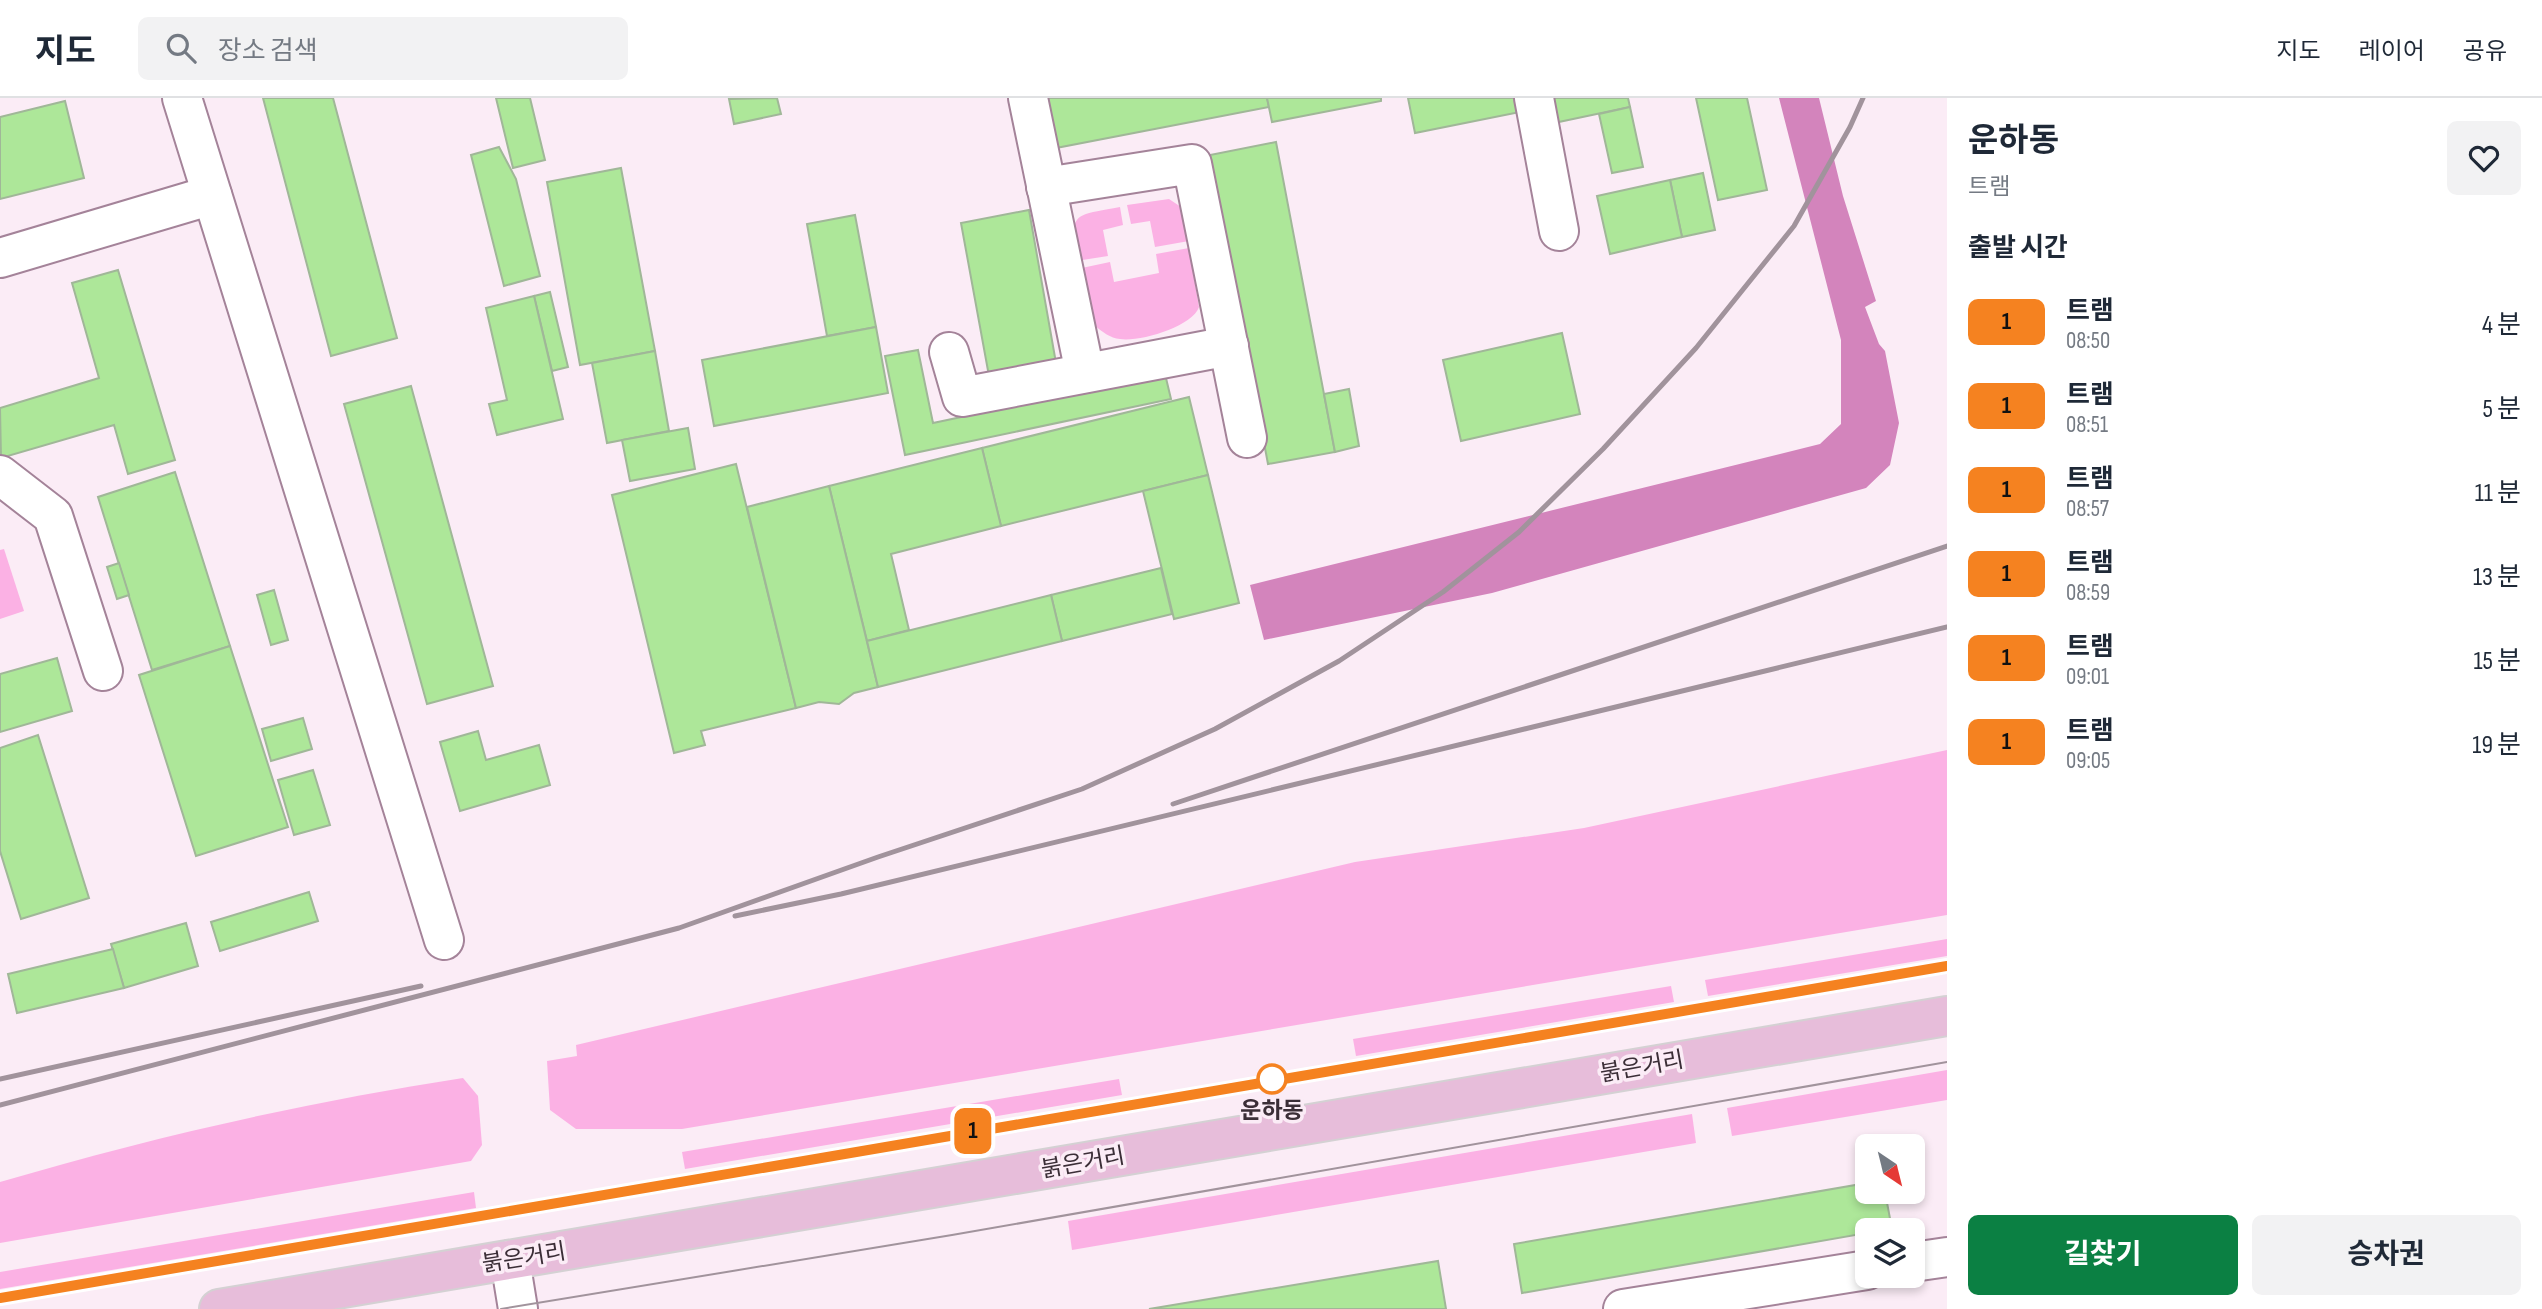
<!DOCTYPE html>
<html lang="ko">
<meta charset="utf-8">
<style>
:root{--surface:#fff;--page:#f2f2f3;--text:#1f2937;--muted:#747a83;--line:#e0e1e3;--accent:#0b8043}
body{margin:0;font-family:"Sofia Sans Condensed","Noto Sans KR",sans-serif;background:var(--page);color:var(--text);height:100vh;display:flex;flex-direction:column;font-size:26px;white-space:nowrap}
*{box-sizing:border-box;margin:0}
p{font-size:23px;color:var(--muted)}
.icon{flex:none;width:38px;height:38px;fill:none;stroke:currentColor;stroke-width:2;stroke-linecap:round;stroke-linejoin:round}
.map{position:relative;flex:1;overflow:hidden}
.drawer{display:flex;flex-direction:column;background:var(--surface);width:595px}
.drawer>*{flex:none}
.badge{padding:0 14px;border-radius:10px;font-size:24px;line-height:46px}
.needle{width:46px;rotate:145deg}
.tools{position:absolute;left:1855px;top:1036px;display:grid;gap:14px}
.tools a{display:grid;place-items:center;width:70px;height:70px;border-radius:10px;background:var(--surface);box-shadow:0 4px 10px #0003;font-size:35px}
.map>.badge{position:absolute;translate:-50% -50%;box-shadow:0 0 0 4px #fff}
h2{padding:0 21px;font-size:26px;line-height:63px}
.round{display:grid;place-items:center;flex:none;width:74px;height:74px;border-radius:10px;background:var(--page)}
.overview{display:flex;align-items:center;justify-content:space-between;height:119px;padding:0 21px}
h1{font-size:33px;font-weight:700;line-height:52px}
.action{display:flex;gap:14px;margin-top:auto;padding:14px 21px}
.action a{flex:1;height:80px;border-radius:10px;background:var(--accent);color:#fff;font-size:28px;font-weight:700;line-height:80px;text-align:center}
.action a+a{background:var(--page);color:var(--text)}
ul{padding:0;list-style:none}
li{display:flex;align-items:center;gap:21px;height:84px;padding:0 21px}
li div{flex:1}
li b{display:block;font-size:26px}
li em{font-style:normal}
li .badge{min-width:77px;font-weight:700;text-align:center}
header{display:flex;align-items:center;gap:42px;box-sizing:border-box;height:98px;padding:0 35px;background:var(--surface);border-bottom:2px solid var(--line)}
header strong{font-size:33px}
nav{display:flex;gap:38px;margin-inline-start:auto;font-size:24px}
.search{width:490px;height:63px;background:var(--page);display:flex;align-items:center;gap:18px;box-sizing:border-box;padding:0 24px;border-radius:10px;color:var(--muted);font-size:26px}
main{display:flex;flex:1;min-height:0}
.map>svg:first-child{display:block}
.green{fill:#fbb1e4}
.water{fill:#d384bc}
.building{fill:#ade799;stroke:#a0b798;stroke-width:2}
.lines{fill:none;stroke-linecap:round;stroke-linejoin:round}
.minor-casing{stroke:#a48399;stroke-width:42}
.major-casing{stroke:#d4d1d3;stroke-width:42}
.minor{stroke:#fff;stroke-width:38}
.major{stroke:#e7bdda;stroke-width:38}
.tram{stroke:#a1939c;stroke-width:2}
.rail{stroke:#a1939c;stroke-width:5}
.line-casing{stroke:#fff;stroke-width:16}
.line{stroke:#f58220;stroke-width:10}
.stop-dot{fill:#fff;stroke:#f58220;stroke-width:3.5}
.labels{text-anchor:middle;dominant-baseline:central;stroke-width:7;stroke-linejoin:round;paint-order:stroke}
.street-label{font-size:23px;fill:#3b2e37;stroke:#fbecf6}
.stop-label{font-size:23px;font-weight:bold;fill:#3b2e37;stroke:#fbecf6}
</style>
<header>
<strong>지도</strong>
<div class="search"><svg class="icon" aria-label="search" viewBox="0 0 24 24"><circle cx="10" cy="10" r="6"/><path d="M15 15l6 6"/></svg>장소 검색</div>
<nav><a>지도</a><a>레이어</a><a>공유</a></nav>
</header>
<main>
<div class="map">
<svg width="1947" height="1211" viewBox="0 0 1947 1211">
<rect width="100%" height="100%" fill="#fbecf6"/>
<g class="green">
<path d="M 1169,101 L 1181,109 L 1189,143 L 1155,149 L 1150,123 L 1131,126 L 1127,107 Z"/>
<path d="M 1120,109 L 1123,127 L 1103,132 L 1108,158 L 1076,163 C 1070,114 1072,118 1120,109 Z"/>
<path d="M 1189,150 L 1199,209 C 1192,229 1140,244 1120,241 C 1110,240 1103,234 1095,228 L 1077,171 L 1110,164 L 1114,184 L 1159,175 L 1156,156 Z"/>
<path d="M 4,451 L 24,513 L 0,521 L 0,452 Z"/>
<path d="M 1947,652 L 1947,817 L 682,1031 L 576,1031 L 550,1012 L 547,963 L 577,958 L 576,947 L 1355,764 L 1584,730 Z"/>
<path d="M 1947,841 L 1947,858 L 1708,898 L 1705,882 Z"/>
<path d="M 1671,888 L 1674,904 L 1356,958 L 1353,941 Z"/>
<path d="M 1947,972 L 1947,1002 L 1732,1038 L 1727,1010 Z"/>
<path d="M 463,980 L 478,998 L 482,1047 L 471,1063 L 0,1145 L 0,1084 C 152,1039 307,1004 463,980 Z"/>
<path d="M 1119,981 L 1122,997 L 685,1071 L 682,1054 Z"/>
<path d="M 1692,1016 L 1696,1045 L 1072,1152 L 1068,1123 Z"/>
<path d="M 474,1094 L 476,1110 L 0,1191 L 0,1174 Z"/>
</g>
<path class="water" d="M 1779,0 L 1819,0 L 1843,98 L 1876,203 L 1865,209 L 1879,246 L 1885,253 L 1899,325 L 1890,367 L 1866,390 L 1492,495 L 1264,542 L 1250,487 L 1820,346 L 1841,326 L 1841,242 Z"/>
<g class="building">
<path d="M 263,0 L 333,0 L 397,240 L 331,258 Z"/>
<path d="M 496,0 L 530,0 L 545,62 L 513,70 Z"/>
<path d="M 777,0 L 781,16 L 734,26 L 729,1 Z"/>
<path d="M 1047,0 L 1267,0 L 1269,9 L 1056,50 Z"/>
<path d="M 1267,0 L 1381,0 L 1381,3 L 1272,24 Z"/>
<path d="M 1408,0 L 1517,0 L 1520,14 L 1415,35 Z"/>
<path d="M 1549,0 L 1628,0 L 1630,9 L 1554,25 Z"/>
<path d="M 1696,0 L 1747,0 L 1767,92 L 1718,102 Z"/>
<path d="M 65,3 L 84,80 L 0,101 L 0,19 Z"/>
<path d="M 1630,9 L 1643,69 L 1612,75 L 1599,16 Z"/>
<path d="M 1276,44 L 1335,354 L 1268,366 L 1210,57 Z"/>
<path d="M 499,49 L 516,81 L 540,178 L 504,188 L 471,57 Z"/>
<path d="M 621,70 L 655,253 L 580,267 L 547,84 Z"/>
<path d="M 1703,75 L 1715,132 L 1682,139 L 1670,82 Z"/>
<path d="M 1670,82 L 1682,139 L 1610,156 L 1597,98 Z"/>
<path d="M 1029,112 L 1056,265 L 989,278 L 961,125 Z"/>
<path d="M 855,117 L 876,229 L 827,238 L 807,126 Z"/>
<path d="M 118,172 L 175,362 L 128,376 L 114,327 L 1,360 L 0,310 L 99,280 L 72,185 Z"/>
<path d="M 550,194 L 568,269 L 552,273 L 534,198 Z"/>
<path d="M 534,198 L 563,321 L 497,337 L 489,306 L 507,302 L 486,210 Z"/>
<path d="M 876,229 L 888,295 L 714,328 L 702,262 Z"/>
<path d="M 1562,235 L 1580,316 L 1461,343 L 1443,262 Z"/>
<path d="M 918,252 L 933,325 L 1165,276 L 1171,301 L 905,357 L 885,258 Z"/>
<path d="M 655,253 L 669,333 L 607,345 L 592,265 Z"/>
<path d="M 411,288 L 493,588 L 427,606 L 344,306 Z"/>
<path d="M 1349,291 L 1359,348 L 1335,354 L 1324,296 Z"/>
<path d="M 1189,299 L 1208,377 L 1001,428 L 982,350 Z"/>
<path d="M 688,330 L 695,371 L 630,383 L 622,342 Z"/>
<path d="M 982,350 L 1001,428 L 891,456 L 909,532 L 867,543 L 829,388 Z"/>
<path d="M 736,366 L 796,610 L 701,633 L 705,647 L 674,655 L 612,397 Z"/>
<path d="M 175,374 L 230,548 L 152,572 L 98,399 Z"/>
<path d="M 1208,377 L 1239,505 L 1174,521 L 1143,393 Z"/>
<path d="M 829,388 L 878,589 L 854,595 L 839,606 L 819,604 L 796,610 L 747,409 Z"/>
<path d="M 119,465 L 129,497 L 117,501 L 107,469 Z"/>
<path d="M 1161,470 L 1172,516 L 1062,543 L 1051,497 Z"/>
<path d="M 274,492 L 288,542 L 271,547 L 257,497 Z"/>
<path d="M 1051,497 L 1062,543 L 878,589 L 867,543 Z"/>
<path d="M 230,548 L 288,729 L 196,758 L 139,577 Z"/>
<path d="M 57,560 L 72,613 L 0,634 L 0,576 Z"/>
<path d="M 303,620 L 312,651 L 271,663 L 262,631 Z"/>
<path d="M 478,633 L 486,662 L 539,647 L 550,687 L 460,713 L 440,644 Z"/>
<path d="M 38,637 L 89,800 L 21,821 L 0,753 L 0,650 Z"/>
<path d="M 313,672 L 330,727 L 294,737 L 278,682 Z"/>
<path d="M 309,794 L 318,823 L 220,853 L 211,824 Z"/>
<path d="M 186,825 L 198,868 L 124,890 L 111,846 Z"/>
<path d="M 113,851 L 124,890 L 17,915 L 8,876 Z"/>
<path d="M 1867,1085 L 1867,1094 L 1885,1094 L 1892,1131 L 1867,1132 L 1867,1135 L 1522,1195 L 1514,1146 Z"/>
<path d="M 1438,1163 L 1446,1211 L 1149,1211 Z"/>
</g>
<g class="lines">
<g class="minor-casing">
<g id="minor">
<path d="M 182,0 L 444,842"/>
<path d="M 1028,0 L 1085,275"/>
<path d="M 1534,0 L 1559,133"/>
<path d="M 1046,89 L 1192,66 L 1247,340"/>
<path d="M 0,160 L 212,97"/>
<path d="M 949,254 L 962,299 L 1229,248"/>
<path d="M 0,377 L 53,418 L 103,573"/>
<path d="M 510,1162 L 518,1211"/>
<path d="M 1913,1164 L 1947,1159"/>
<path d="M 1623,1211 L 1867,1172"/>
</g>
</g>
<g class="major-casing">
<path id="major" d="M 219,1211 L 1947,918"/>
</g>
<use href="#minor" class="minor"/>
<use href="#major" class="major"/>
<g class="tram">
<path d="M 0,1200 L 1947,868"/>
<path d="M 501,1211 L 952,1137 L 1947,964"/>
</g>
<g class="rail">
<path d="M 1173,706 L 1947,448"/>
<path d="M 735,818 L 841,796 L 1947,529"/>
<path d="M 0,981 L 421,888"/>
<path d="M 0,1007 L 679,830 L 878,759 L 1082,691 L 1215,631 L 1339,563 L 1443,494 L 1519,434 L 1603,351 L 1696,250 L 1794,128 L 1850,29 L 1863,0"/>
</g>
</g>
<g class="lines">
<g class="line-casing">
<path id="line" d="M 0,1200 L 1947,868"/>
</g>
<use href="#line" class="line"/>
</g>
<circle class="stop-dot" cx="1272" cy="981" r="14"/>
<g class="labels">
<g class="street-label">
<text transform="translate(1642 969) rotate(-10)">붉은거리</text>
<text transform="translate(1083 1065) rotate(-10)">붉은거리</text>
<text transform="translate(524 1160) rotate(-9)">붉은거리</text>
</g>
<g class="stop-label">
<text x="1272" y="1013">운하동</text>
</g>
</g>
</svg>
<div class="tools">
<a><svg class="needle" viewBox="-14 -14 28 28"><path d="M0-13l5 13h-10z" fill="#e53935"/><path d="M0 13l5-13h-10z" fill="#747a83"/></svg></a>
<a><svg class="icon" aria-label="layers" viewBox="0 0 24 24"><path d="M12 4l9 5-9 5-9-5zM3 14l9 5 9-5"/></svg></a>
</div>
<b class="badge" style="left:973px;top:1033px;background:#f58220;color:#111">1</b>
</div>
<section class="drawer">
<div class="overview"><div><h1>운하동</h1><p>트램</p></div><a class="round"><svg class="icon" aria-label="heart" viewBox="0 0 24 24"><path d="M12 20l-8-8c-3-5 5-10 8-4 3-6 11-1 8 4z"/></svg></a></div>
<h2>출발 시간</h2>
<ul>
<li><span class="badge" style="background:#f58220;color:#111">1</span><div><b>트램</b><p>08:50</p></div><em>4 분</em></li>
<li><span class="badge" style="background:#f58220;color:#111">1</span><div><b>트램</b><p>08:51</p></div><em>5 분</em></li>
<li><span class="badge" style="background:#f58220;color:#111">1</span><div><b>트램</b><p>08:57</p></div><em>11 분</em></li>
<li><span class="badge" style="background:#f58220;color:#111">1</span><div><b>트램</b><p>08:59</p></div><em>13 분</em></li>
<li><span class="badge" style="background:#f58220;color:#111">1</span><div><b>트램</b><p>09:01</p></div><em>15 분</em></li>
<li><span class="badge" style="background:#f58220;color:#111">1</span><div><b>트램</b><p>09:05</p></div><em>19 분</em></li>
</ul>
<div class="action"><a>길찾기</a><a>승차권</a></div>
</section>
</main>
